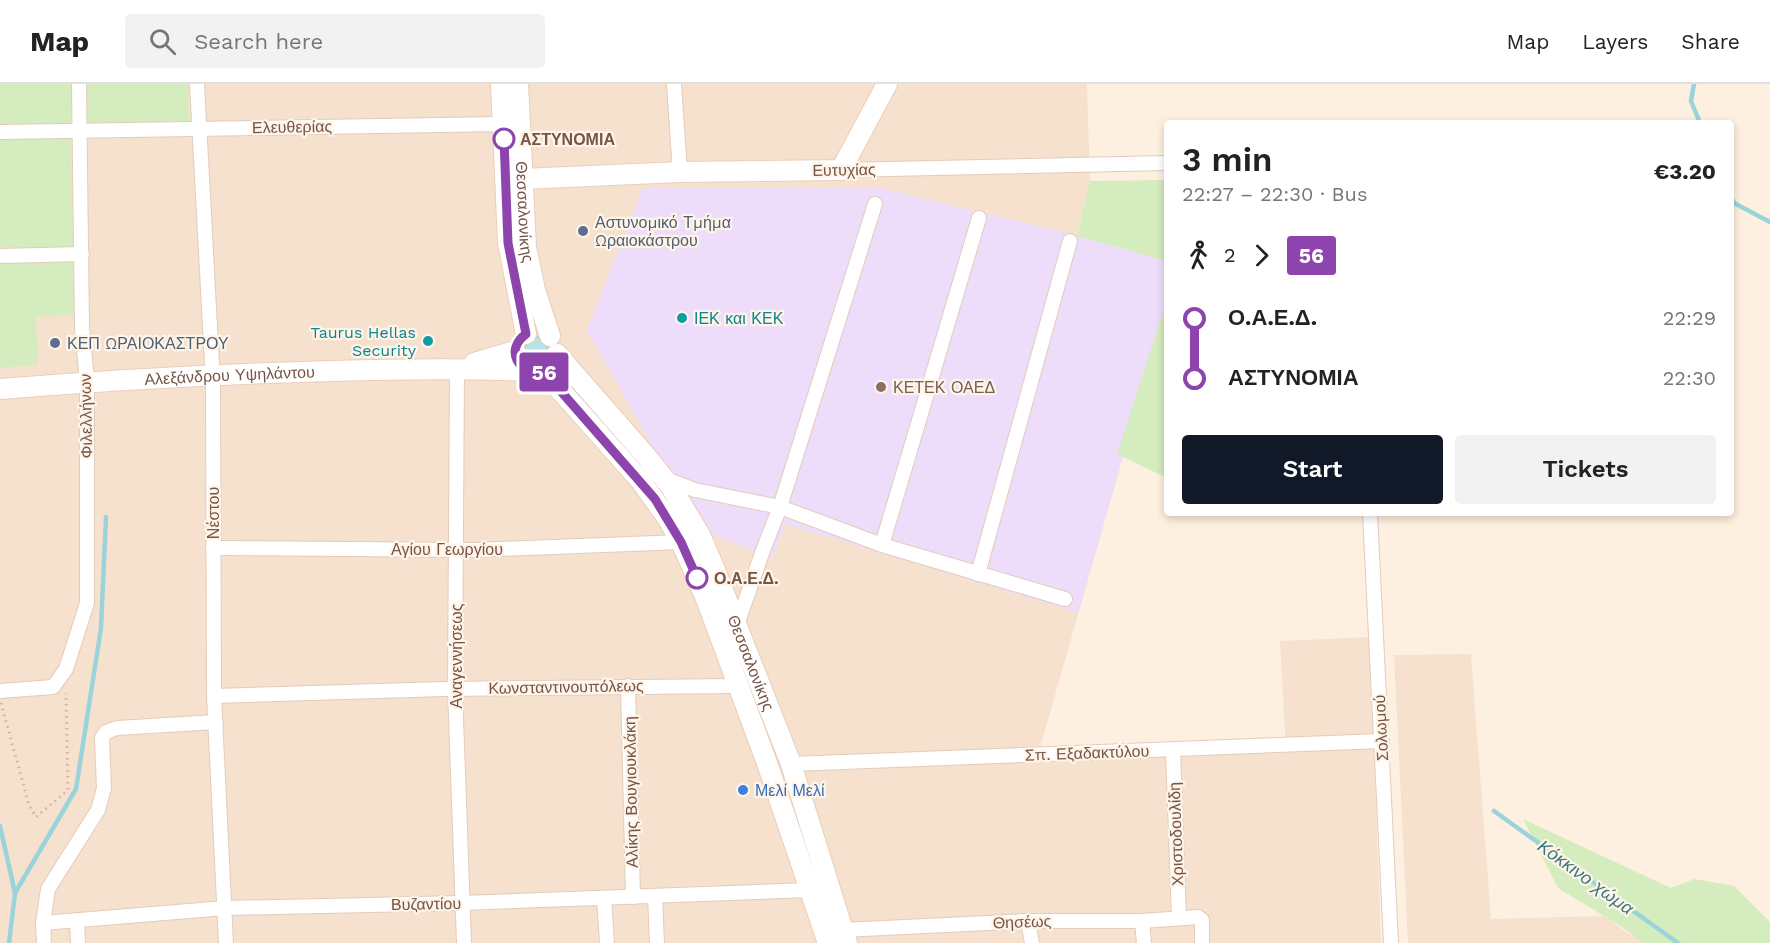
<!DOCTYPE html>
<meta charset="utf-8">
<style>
:root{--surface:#fff;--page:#f2f2f2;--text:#222;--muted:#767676;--line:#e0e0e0;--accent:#111827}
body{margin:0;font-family:"Work Sans",sans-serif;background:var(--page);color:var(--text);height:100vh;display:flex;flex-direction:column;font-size:22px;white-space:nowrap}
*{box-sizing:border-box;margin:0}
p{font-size:20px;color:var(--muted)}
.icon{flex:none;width:33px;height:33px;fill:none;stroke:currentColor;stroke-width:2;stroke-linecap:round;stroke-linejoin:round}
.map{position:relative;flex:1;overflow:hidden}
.sheet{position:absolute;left:1164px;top:36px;width:570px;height:396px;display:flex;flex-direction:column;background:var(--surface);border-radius:6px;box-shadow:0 3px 9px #0003}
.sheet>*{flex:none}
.badge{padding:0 12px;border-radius:4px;font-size:21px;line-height:39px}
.map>.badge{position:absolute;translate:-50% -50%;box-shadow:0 0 0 3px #fff}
.legs{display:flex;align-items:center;gap:9px;height:66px;padding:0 18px;font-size:20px}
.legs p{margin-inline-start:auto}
.head{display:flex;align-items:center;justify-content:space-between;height:102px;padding:0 18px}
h1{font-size:33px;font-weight:600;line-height:45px}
.button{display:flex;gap:12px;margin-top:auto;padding:12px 18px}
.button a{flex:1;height:69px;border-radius:6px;background:var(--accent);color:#fff;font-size:24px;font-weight:600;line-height:69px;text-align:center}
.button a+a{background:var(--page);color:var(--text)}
ul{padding:0 18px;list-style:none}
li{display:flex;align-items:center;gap:21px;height:60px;font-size:22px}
li i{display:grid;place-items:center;width:9px;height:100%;margin:0 8px;background:currentColor}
li i::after{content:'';width:15px;height:15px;margin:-8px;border:4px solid;border-radius:50%;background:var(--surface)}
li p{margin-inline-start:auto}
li:first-child i{background:linear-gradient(#0000 50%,currentColor 0)}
li:last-child i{background:linear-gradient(currentColor 50%,#0000 0)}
header{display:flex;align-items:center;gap:36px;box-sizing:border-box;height:84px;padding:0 30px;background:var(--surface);border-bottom:2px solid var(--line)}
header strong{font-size:28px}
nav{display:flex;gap:33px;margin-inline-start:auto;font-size:21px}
.search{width:420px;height:54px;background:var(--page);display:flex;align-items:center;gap:15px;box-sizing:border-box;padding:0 21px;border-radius:6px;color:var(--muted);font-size:22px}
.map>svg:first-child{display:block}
.residential{fill:#f6e1ce}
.education{fill:#edddfa}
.green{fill:#d4ecbe}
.water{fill:#b4e4e8;stroke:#9ad4da;stroke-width:1.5}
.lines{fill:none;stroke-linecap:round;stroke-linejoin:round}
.stream{stroke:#9ad4da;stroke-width:4.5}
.street-casing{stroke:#e2ccbc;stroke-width:16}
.secondary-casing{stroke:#eacebb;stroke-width:22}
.path{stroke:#d9ae9a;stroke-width:3;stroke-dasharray:1.5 4.5;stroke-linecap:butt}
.street{stroke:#fff;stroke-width:14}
.secondary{stroke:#fff;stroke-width:20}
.line-1-casing{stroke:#fff;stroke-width:14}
.line-1{stroke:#8e44ad;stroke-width:9}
.stop-1-dot{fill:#fff;stroke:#8e44ad;stroke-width:3}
.service-dot{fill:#5c6f8a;stroke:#fff4e8;stroke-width:2}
.culture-dot{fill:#0f9aa8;stroke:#fff4e8;stroke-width:2}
.education-dot{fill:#8d6e63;stroke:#fff4e8;stroke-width:2}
.shop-dot{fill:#3f7fe0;stroke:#fff4e8;stroke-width:2}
.labels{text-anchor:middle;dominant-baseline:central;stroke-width:4.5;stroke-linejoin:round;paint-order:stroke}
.street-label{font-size:16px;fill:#765446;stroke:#fff4e8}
.stop-label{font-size:16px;font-weight:bold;fill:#765446;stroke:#fff4e8;text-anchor:start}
.service-label{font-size:16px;fill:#4e5e75;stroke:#fff4e8;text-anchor:start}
.culture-label{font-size:16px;fill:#0d838f;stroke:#fff4e8;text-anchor:start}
.education-label{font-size:16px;fill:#785e54;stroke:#fff4e8;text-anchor:start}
.shop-label{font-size:16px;fill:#366cbe;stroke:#fff4e8;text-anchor:start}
.water-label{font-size:18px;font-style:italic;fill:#39767c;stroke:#fff4e8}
</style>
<header>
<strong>Map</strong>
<div class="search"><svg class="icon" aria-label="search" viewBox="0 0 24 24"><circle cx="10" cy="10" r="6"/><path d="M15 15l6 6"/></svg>Search here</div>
<nav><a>Map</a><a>Layers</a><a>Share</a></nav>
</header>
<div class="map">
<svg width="1770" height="859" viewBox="0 0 1770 859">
<rect width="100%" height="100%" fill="#fef0e0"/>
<g class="residential">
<path d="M 0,0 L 1087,0 L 1090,97 L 1077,152 L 1167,177 L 1167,219 L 1036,678 L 1286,668 L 1280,557 L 1370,553 L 1381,859 L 0,859 Z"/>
<path d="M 1471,570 L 1491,835 L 1604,832 L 1642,859 L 1408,859 L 1394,571 Z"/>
</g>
<path class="education" d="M 643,104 L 881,104 L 1077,152 L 1167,177 L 1167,219 L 1078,529 L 785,440 L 773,474 L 711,450 L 651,360 L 587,246 Z"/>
<g class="green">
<path d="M 0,0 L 188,0 L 189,37 L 85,39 L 85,34 L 70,35 L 75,231 L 36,233 L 38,281 L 0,284 Z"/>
<path d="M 1167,96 L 1167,177 L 1077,152 L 1090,97 Z"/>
<path d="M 1167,215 L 1167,394 L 1117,370 Z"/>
<path d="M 1523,735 L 1671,804 L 1694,795 L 1734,802 L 1770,838 L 1770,859 L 1642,859 L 1622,843 L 1558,804 Z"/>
</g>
<circle class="water" cx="536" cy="264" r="11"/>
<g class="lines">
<g class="stream">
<path d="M 1694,0 L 1691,17 L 1700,39"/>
<path d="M 1731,112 L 1734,119 L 1770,138"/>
<path d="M 1494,727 L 1678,859"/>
<path d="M 0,742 L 15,809 L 9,859"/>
<path d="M 15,809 L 76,705 L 101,544 L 106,433"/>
</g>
<g class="street-casing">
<g id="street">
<path d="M 197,0 L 213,299 L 214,612 L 226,859"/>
<path d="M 674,0 L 680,88"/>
<path d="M 0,48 L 503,40"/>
<path d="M 841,86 L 1167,79"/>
<path d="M 0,172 L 82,170"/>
<path d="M 457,284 L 455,605 L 464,859"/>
<path d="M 666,395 L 695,406 L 780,423 L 882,461 L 1065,515"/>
<path d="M 1370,429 L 1391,859"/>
<path d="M 882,461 L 979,134"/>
<path d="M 213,464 L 474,466 L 681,458"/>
<path d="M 978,490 L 1070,157"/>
<path d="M 737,541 L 762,469 L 780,423 L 875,120"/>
<path d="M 628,602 L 633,813"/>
<path d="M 0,607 L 53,603 L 66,585 L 87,519 L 87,297 L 82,243 L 79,0"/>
<path d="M 214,612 L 444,605 L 737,602"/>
<path d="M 1173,666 L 1179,834"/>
<path d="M 791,680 L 1382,657"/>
<path d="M 655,812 L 657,859"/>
<path d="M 604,814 L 607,859"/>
<path d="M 77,837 L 78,859"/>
<path d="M 1028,837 L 1032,859"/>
<path d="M 1142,837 L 1144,859"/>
<path d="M 43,839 L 225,824 L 462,819 L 810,806"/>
<path d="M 843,846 L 1028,837 L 1142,837 L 1198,833 L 1202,836 L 1202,859"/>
<path d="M 44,859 L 43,839 L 48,805 L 98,726 L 104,704 L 102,654 L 106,648 L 117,644 L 216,638"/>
</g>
</g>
<g class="secondary-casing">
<g id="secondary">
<path d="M 501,0 L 508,159 L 526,250"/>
<path id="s1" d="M 518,0 L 526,163 L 535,206 L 550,252"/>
<path d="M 522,95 L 680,88 L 841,86 L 887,0"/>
<path id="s2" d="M 557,270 L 646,372 L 671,403 L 700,451 L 715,486 L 791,680 L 847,859"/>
<path d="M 474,279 L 515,267"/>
<path d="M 544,288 L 640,396 L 668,435 L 681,458 L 705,512 L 767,679 L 828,859"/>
<path id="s3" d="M 0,305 C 111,296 221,290 332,287 C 398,285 463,284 528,287"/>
</g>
</g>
<path class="path" d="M 1,619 L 29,721 L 36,733 L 68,706 L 66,609"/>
<use href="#street" class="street"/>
<use href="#secondary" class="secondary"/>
</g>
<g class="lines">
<g class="line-1-casing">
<path id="line-1" d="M 504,55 L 508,159 L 526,250 C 504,266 518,291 544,288 L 655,415 L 681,458 L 697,494"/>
</g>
<use href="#line-1" class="line-1"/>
</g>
<g class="stop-1-dot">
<circle cx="504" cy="55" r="10"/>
<circle cx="697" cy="494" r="10"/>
</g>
<g class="service-dot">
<circle cx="583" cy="147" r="6"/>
<circle cx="55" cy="259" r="6"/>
</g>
<g class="culture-dot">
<circle cx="682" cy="234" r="6"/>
<circle cx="428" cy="257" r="6"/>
</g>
<circle class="education-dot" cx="881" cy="303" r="6"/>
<circle class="shop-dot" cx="743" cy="706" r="6"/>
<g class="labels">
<g class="street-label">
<text transform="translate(292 43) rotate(-1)">Ελευθερίας</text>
<text transform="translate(844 86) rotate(-1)">Ευτυχίας</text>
<text stroke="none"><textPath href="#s1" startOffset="128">Θεσσαλονίκης</textPath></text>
<text stroke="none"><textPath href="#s3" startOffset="230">Αλεξάνδρου Υψηλάντου</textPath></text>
<text transform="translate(86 332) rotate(-91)">Φιλελλήνων</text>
<text transform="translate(213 429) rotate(-90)">Νέστου</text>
<text x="447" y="465">Αγίου Γεωργίου</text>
<text transform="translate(456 572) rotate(-90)">Αναγεννήσεως</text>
<text stroke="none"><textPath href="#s2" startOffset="369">Θεσσαλονίκης</textPath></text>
<text transform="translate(566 603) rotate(-1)">Κωνσταντινουπόλεως</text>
<text transform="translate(1381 644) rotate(-93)">Σολωμού</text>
<text transform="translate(1087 669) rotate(-2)">Σπ. Εξαδακτύλου</text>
<text transform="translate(631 708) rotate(-91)">Αλίκης Βουγιουκλάκη</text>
<text transform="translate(1176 750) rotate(-92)">Χριστοδουλίδη</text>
<text transform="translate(426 820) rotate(-1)">Βυζαντίου</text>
<text transform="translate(1022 838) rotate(-2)">Θησέως</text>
</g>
<g class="stop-label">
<text x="520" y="55">ΑΣΤΥΝΟΜΙΑ</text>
<text x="714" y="494">Ο.Α.Ε.Δ.</text>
</g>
<g class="service-label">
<text x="595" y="138">Αστυνομικό Τμήμα<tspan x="595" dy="18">Ωραιοκάστρου</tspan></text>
<text x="67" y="259">ΚΕΠ ΩΡΑΙΟΚΑΣΤΡΟΥ</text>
</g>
<g class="culture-label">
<text x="694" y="234">ΙΕΚ και ΚΕΚ</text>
<text x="416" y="248" text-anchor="end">Taurus Hellas<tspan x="416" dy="18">Security</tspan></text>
</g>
<g class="education-label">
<text x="893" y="303">ΚΕΤΕΚ ΟΑΕΔ</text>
</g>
<g class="shop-label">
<text x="755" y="706">Μελί Μελί</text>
</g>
<g class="water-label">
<text transform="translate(1586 793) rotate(36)">Κόκκινο χώμα</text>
</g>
</g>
</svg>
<b class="badge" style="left:544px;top:288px;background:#8e44ad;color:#fff">56</b>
<section class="sheet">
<div class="head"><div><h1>3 min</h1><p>22:27 – 22:30 · Bus</p></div><b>€3.20</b></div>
<div class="legs"><svg class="icon" aria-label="walk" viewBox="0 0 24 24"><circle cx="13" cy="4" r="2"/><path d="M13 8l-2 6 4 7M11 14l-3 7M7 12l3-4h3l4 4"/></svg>2<svg class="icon" aria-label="forward" viewBox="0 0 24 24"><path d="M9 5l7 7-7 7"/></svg><b class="badge" style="background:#8e44ad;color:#fff">56</b></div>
<ul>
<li><i style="color:#8e44ad"></i><b>Ο.Α.Ε.Δ.</b><p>22:29</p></li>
<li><i style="color:#8e44ad"></i><b>ΑΣΤΥΝΟΜΙΑ</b><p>22:30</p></li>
</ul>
<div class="button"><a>Start</a><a>Tickets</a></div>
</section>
</div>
